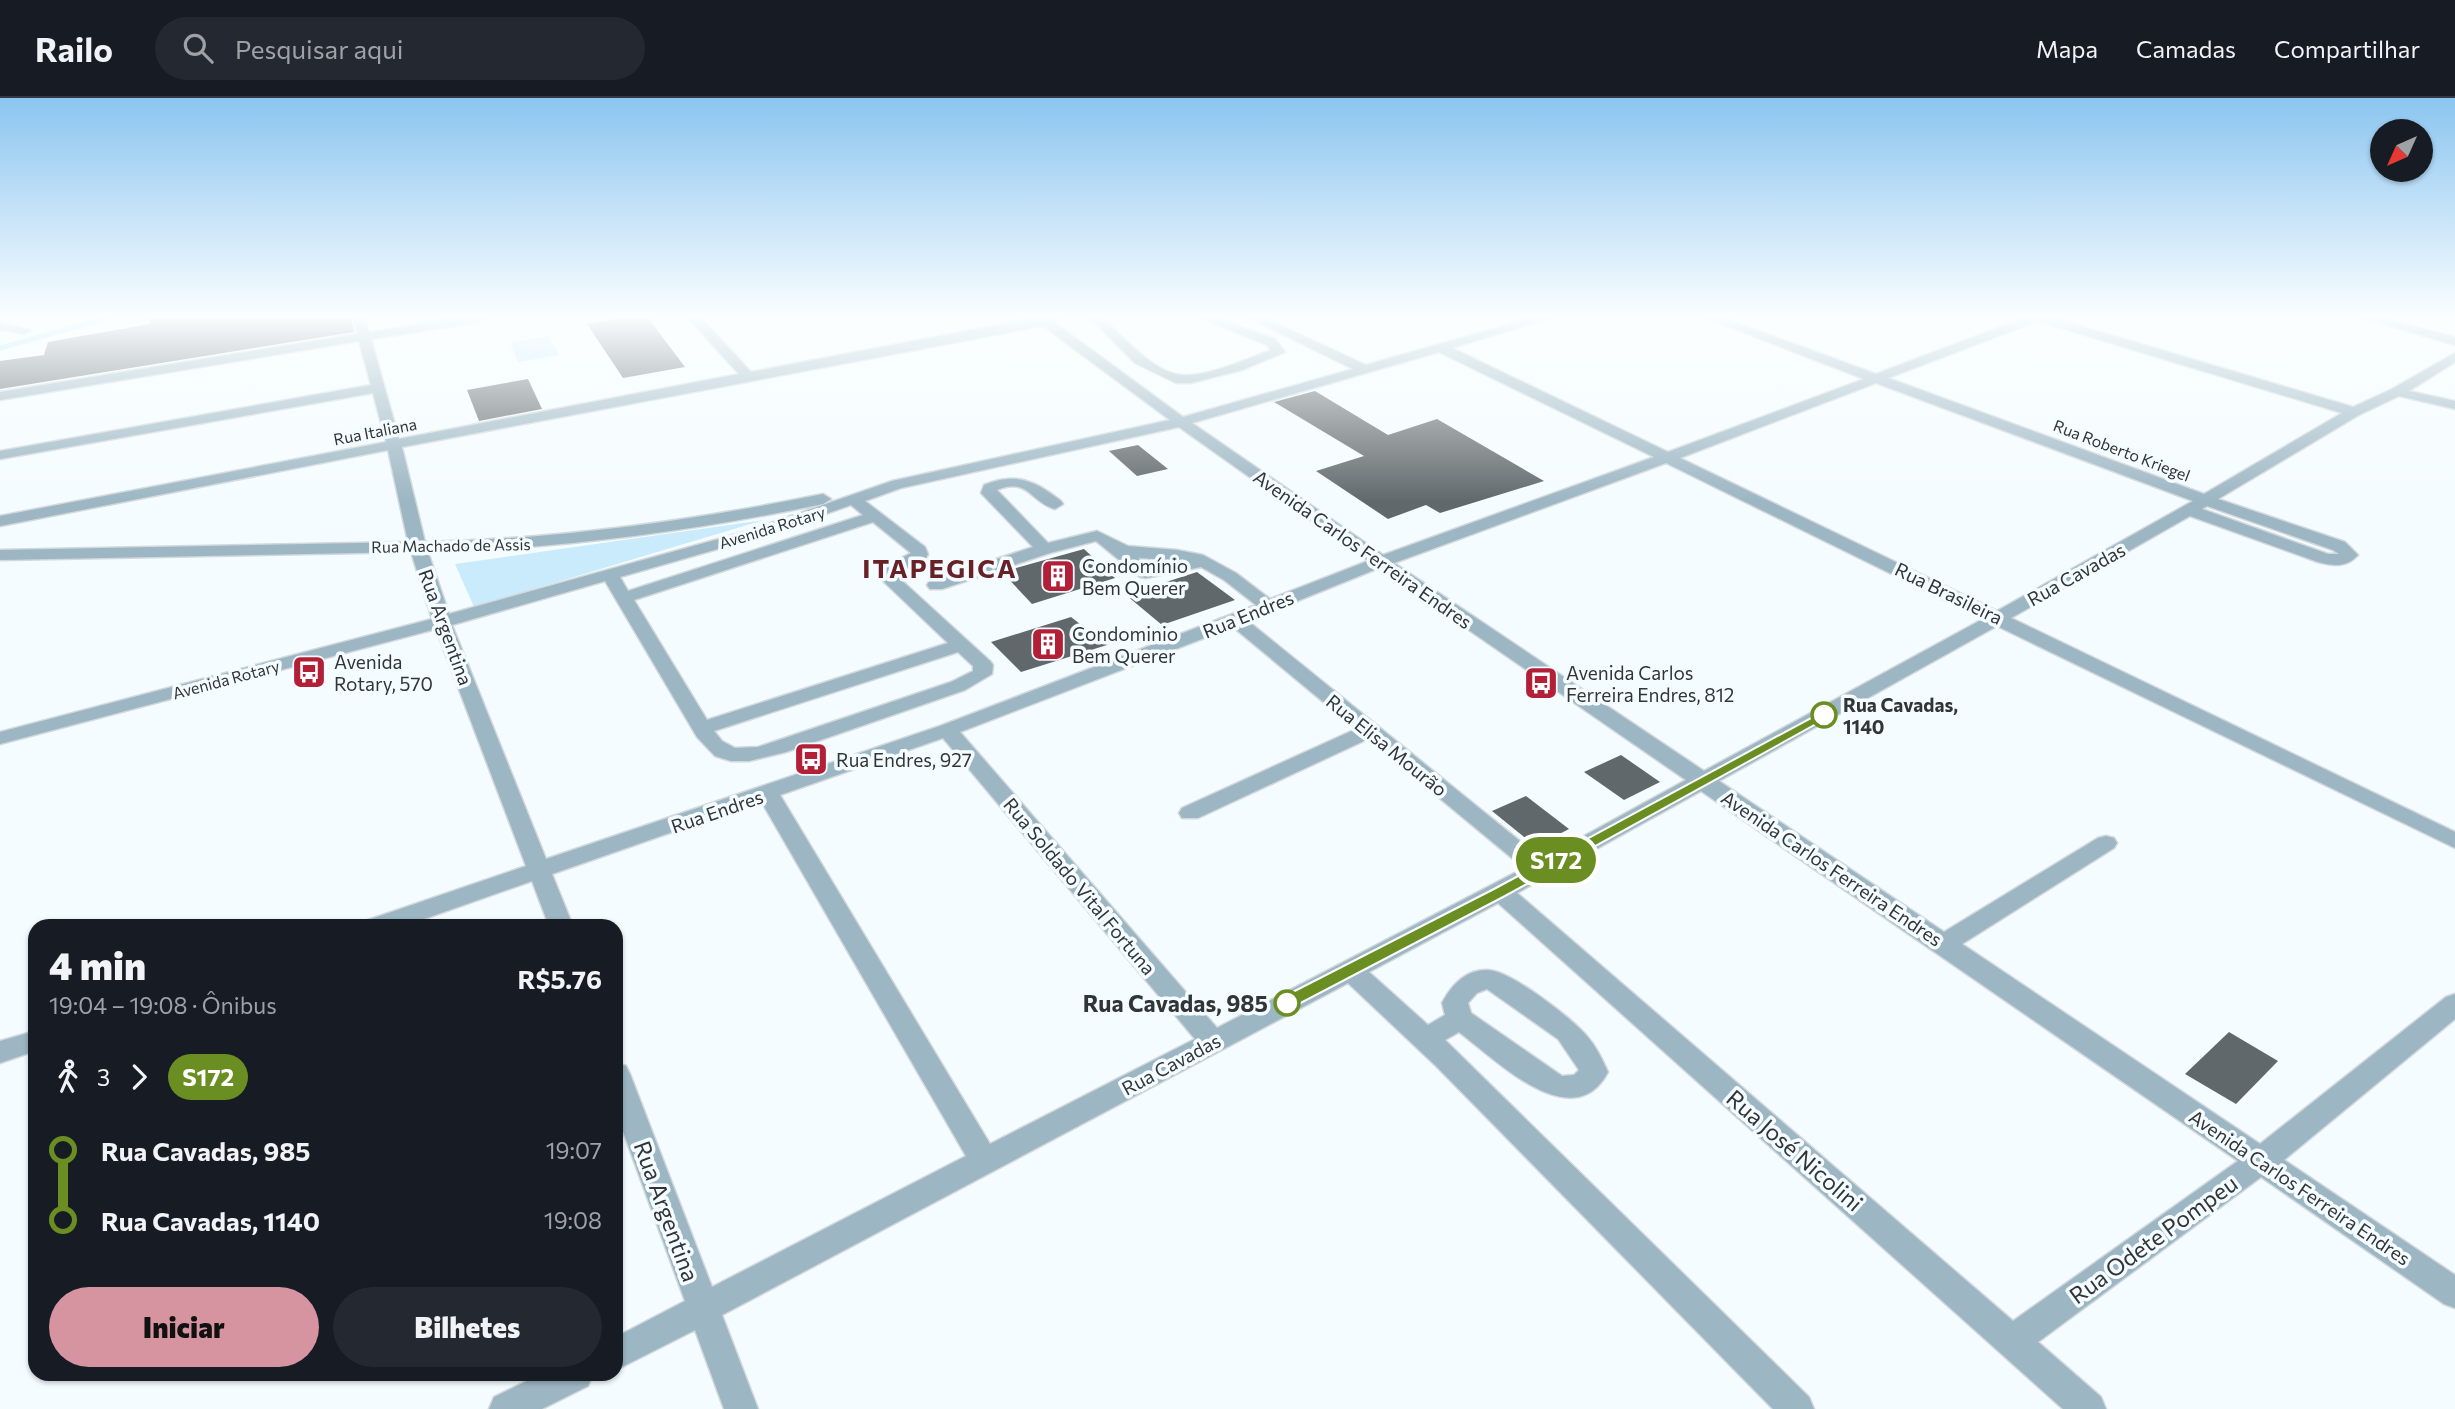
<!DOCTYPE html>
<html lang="pt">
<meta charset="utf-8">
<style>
:root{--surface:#171b24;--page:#242831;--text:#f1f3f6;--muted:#9ea1a6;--line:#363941;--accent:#d594a0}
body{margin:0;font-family:Commissioner,sans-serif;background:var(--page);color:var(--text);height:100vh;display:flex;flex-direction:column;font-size:26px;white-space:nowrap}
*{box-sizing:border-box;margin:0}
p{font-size:23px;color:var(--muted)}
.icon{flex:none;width:38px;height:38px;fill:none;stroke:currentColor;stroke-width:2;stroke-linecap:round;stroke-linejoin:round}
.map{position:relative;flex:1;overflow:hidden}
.sheet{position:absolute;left:28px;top:821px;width:595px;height:462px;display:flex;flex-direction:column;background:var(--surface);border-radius:21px;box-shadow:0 2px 5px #0004}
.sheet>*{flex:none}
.badge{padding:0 14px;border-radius:23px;font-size:24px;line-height:46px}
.needle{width:46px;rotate:225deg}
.fabs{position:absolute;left:2370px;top:21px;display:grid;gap:14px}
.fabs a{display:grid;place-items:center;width:63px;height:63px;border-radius:50%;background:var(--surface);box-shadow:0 2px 5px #0004;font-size:35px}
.map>.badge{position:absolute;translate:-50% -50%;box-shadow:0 0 0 4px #fff}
.legs{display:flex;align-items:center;gap:10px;height:77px;padding:0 21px;font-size:23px}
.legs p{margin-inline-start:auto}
.summary{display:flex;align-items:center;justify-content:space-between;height:119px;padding:0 21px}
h1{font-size:38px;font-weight:800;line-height:52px}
.action{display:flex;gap:14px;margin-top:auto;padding:14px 21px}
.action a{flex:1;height:80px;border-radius:42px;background:var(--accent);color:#111;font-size:28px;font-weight:800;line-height:80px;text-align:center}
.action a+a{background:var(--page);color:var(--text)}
ul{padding:0 21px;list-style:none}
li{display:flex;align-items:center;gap:24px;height:70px;font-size:26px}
li i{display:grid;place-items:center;width:10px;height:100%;margin:0 9px;background:currentColor}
li i::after{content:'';width:18px;height:18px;margin:-9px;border:5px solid;border-radius:50%;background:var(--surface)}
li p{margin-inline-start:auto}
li:first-child i{background:linear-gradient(#0000 50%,currentColor 0)}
li:last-child i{background:linear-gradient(currentColor 50%,#0000 0)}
header{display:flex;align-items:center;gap:42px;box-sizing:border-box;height:98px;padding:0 35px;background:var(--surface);border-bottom:2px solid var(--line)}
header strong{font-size:33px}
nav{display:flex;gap:38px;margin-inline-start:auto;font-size:24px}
.search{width:490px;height:63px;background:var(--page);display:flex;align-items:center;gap:18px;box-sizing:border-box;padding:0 24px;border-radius:38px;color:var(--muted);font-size:26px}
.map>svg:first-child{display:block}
.green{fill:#caebfb}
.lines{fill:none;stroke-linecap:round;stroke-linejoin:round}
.stream{stroke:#a0dffd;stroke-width:5}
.building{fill:#61686b}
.minor-casing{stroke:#d2d8db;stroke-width:3}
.minor{fill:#9cb6c3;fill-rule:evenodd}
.line-1{fill:#6b8e23;stroke:#fff;stroke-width:2}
.stop-1-dot{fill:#fff;stroke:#6b8e23;stroke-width:3.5}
.labels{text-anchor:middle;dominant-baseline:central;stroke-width:7;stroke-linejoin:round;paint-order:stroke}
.far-street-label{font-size:16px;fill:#323537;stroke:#f5fcff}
.street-label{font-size:19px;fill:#323537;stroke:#f5fcff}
.poi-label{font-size:19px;fill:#323537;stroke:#f5fcff;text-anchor:start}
.stop-label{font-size:19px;font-weight:bold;fill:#323537;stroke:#f5fcff;text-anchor:start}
.near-stop-label{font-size:23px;font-weight:bold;fill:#323537;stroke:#f5fcff;text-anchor:end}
.near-street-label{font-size:23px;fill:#323537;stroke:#f5fcff}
.district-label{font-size:26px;font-weight:bold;letter-spacing:2px;fill:#682227;stroke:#f5fcff}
</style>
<header>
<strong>Railo</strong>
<div class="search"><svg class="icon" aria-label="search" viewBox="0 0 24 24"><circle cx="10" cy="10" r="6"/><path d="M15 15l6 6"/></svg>Pesquisar aqui</div>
<nav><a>Mapa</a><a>Camadas</a><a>Compartilhar</a></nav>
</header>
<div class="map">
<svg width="2455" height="1311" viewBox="0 0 2455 1311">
<rect width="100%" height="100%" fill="#f5fcff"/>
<g class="green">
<path d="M 549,238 L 559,257 L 518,264 L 510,245 Z"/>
<path d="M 764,422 L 474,509 L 455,466 Z"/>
</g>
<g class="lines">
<path class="stream" d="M 0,250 L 106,220"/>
</g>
<g class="building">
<path d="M 150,220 L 351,220 L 354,234 L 0,291 L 0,263 L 44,257 L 48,244 L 150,226 Z"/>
<path d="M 618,220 L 648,220 L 685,269 L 623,280 L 587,226 Z"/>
<path d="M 528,281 L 542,311 L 479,323 L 467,292 Z"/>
<path d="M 1315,293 L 1388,337 L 1437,321 L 1544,383 L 1440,415 L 1426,407 L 1388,421 L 1316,373 L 1364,358 L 1274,304 Z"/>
<path d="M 1138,347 L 1168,371 L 1137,378 L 1109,353 Z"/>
<path d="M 1084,451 L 1115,480 L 1032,506 L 1002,474 Z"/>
<path d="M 1197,474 L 1235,502 L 1162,527 L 1126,497 Z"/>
<path d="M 1071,519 L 1107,547 L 1021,574 L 991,544 Z"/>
<path d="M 1621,657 L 1660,684 L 1624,702 L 1584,674 Z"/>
<path d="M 1526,698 L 1569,731 L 1546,743 L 1529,743 L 1492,713 Z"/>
<path d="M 2229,934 L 2278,963 L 2236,1006 L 2185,976 Z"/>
</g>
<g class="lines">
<g class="minor-casing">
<g id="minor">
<path d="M 353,220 L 365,220 L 369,234 L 456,220 L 486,220 L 480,224 L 371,241 L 399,341 L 739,276 L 688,220 L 701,220 L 751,274 L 1034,220 L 1058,220 L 1055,225 L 1183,319 L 1353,271 L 1249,220 L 1265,220 L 1366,267 L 1531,220 L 1551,220 L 1452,250 L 1668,354 L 1864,281 L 1706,220 L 1724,220 L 1876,276 L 2024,220 L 2054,220 L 2353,309 L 2392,291 L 2455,255 L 2455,264 L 2409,293 L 2455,303 L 2455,311 L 2399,298 L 2359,317 L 2218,401 L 2345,444 L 2358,457 C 2346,470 2334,468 2318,464 L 2190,418 L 2011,520 L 2455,734 L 2455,750 L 1997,528 L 1719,683 L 1944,834 L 2098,740 L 2106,738 L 2114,740 L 2117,745 L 2114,750 L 1962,846 L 2260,1046 L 2446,899 L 2455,896 L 2455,921 L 2284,1062 L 2455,1177 L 2455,1210 L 2444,1206 L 2261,1079 L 2038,1244 L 2101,1299 L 2106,1311 L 2063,1311 L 1498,805 L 1369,874 L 1428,927 L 1445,917 L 1442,905 C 1451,888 1466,871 1488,872 C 1511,873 1570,919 1586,937 C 1596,948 1602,961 1608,974 C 1573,1040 1495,961 1459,934 L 1445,942 L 1809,1299 L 1814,1311 L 1773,1311 L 1436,968 L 1348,885 L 722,1217 L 758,1311 L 724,1311 L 695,1232 L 616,1272 L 616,1239 L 685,1203 L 616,1014 L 616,965 L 626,968 L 630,976 L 712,1189 L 966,1058 L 761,703 L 552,776 L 573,828 L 549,828 L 532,783 L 404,828 L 365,828 L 368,822 L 526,768 L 436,531 L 0,646 L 0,634 L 432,521 L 411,454 L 0,462 L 0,452 L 408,444 L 388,352 L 0,428 L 0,418 L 386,344 L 373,295 L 0,361 L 0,353 L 371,287 L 359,243 L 0,302 L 0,294 L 357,236 ZM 2038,223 L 2342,315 L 2204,396 L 1888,280 ZM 1043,228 L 1170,322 L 892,383 L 751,432 L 449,516 L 428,454 C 561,451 692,433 823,406 L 831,401 L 823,396 C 691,423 559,441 425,444 L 402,349 ZM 1439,254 L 1654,359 L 1383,457 L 1192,325 ZM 1876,285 L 2193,403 L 1997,513 L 1680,360 ZM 1179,329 L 1368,463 L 1270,501 L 1236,475 L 1203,457 L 1177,452 L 1128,448 L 1097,433 L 1048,445 L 997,392 C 1029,379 1030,404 1055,411 L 1063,406 L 1061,403 C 1035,382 1015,374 984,387 L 981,395 L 1033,449 L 930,483 L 927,487 L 930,491 L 942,491 L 1050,455 L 1096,443 L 1140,479 L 1146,480 L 1201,469 L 1224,482 L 1256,507 L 940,628 L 546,761 L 452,527 L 605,483 L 697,639 L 715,658 L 731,663 L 749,663 L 786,654 L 965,592 L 992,576 L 993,567 L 990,563 L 899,480 L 901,474 L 926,460 L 928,456 L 925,449 L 865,403 L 901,390 ZM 1666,365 L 1983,521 L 1704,673 L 1394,465 ZM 851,407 L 863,417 L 628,493 L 620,479 L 763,438 ZM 2207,408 L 2333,452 L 2339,456 L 2328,456 L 2202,411 ZM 873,424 L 911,455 L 889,466 L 880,477 L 882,482 L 948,545 L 707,622 L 634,502 ZM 1138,460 L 1184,463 L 1151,471 ZM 1379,470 L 1686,682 L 1542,761 L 1248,523 ZM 1233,529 L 1356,631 L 1182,710 L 1179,715 L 1182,720 L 1198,720 L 1368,641 L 1524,770 L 1217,930 L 960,634 ZM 958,554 L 973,568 L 973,573 L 951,584 L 758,649 L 735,650 L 722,643 L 714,633 ZM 943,640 L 1195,941 L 990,1046 L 780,697 ZM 1701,693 L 2238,1063 L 2013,1223 L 1517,795 ZM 1487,891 L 1558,941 L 1579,972 L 1574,977 L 1562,978 L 1471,915 L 1468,905 L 1477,895 Z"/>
<path d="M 1090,220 L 1103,220 C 1123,239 1154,275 1182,277 C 1207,279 1247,261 1271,252 L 1267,247 L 1200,220 L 1218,220 L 1275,241 L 1285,254 L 1242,272 L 1191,285 L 1176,285 L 1135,265 Z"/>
<path d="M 2362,220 L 2383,220 L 2455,239 L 2455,247 Z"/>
<path d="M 0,224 L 31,232 L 25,236 L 0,232 Z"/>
<path d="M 35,933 L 35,953 L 0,965 L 0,943 Z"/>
<path d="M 541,1276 L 593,1276 L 588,1288 L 542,1311 L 489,1311 L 494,1299 Z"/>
</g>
</g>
<use href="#minor" class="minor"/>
</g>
<linearGradient id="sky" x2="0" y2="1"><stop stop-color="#8bc5f0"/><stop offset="0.54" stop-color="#fafeff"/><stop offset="1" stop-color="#fafeff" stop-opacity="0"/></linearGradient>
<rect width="2455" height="404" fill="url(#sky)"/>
<path class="line-1" d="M 1824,613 L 1829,614 L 1829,619 L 1505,798 L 1293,909 L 1281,909 L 1279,905 L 1281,900 L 1494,791 Z"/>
<defs>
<g id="building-square" transform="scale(1.75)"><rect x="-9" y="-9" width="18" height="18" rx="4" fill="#b21f36" stroke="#f5fcff"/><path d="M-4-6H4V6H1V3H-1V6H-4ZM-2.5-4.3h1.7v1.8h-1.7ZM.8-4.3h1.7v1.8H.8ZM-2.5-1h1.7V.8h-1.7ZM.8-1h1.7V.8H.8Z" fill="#fff"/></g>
<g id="bus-square" transform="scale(1.75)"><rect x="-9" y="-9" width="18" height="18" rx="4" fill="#b21f36" stroke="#f5fcff"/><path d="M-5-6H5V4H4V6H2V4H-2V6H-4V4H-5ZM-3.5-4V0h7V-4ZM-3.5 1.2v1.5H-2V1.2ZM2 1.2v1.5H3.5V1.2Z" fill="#fff"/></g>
</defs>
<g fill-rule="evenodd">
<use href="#building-square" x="1058" y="478"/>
<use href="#building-square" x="1048" y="546"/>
<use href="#bus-square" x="309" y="574"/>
<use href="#bus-square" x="1541" y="585"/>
<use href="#bus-square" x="811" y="661"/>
</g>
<g class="stop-1-dot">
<circle cx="1824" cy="617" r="12"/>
<circle cx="1287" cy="905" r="12"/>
</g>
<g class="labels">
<g class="far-street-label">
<text transform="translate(375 333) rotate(-11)">Rua Italiana</text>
<text transform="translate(2122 352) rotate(21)">Rua Roberto Kriegel</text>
<text transform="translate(772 429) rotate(-17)">Avenida Rotary</text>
<text transform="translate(451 447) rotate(-1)">Rua Machado de Assis</text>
<text transform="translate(226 581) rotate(-15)">Avenida Rotary</text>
</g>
<g class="street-label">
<text transform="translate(1363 451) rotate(35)">Avenida Carlos Ferreira Endres</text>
<text transform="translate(2076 476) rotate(-29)">Rua Cavadas</text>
<text transform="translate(1949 495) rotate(26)">Rua Brasileira</text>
<text transform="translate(1248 516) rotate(-22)">Rua Endres</text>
<text transform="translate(446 529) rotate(70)">Rua Argentina</text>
<text transform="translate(1387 647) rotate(39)">Rua Elisa Mourão</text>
<text transform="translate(717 713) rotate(-19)">Rua Endres</text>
<text transform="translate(1832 770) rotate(34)">Avenida Carlos Ferreira Endres</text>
<text transform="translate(1080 788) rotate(50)">Rua Soldado Vital Fortuna</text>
<text transform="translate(1171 966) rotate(-28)">Rua Cavadas</text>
<text transform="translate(2300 1089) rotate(34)">Avenida Carlos Ferreira Endres</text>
</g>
<g class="poi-label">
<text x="1082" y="467">Condomínio<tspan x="1082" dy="22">Bem Querer</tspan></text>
<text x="1072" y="535">Condominio<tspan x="1072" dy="22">Bem Querer</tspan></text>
<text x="334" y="563">Avenida<tspan x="334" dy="22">Rotary, 570</tspan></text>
<text x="1566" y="574">Avenida Carlos<tspan x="1566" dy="22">Ferreira Endres, 812</tspan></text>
<text x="836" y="661">Rua Endres, 927</text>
</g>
<g class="stop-label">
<text x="1843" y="606">Rua Cavadas,<tspan x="1843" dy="22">1140</tspan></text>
</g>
<g class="near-stop-label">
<text x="1268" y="905">Rua Cavadas, 985</text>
</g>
<g class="near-street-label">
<text transform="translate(1795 1052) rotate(41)">Rua José Nicolini</text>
<text transform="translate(667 1113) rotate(70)">Rua Argentina</text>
<text transform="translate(2153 1141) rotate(-36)">Rua Odete Pompeu</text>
</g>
<g class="district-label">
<text x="940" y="469">ITAPEGICA</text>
</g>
</g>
</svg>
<div class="fabs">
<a><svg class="needle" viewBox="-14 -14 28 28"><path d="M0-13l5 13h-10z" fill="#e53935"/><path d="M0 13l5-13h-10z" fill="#9ea1a6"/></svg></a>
</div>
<b class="badge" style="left:1556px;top:762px;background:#6b8e23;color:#fff">S172</b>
<section class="sheet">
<div class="summary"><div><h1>4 min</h1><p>19:04 – 19:08 · Ônibus</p></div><b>R$5.76</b></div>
<div class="legs"><svg class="icon" aria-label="walk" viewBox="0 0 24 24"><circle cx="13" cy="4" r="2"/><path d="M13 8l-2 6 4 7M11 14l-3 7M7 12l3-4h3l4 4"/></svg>3<svg class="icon" aria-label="forward" viewBox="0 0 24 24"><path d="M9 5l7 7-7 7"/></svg><b class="badge" style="background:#6b8e23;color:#fff">S172</b></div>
<ul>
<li><i style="color:#6b8e23"></i><b>Rua Cavadas, 985</b><p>19:07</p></li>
<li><i style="color:#6b8e23"></i><b>Rua Cavadas, 1140</b><p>19:08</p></li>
</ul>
<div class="action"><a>Iniciar</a><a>Bilhetes</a></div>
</section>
</div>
